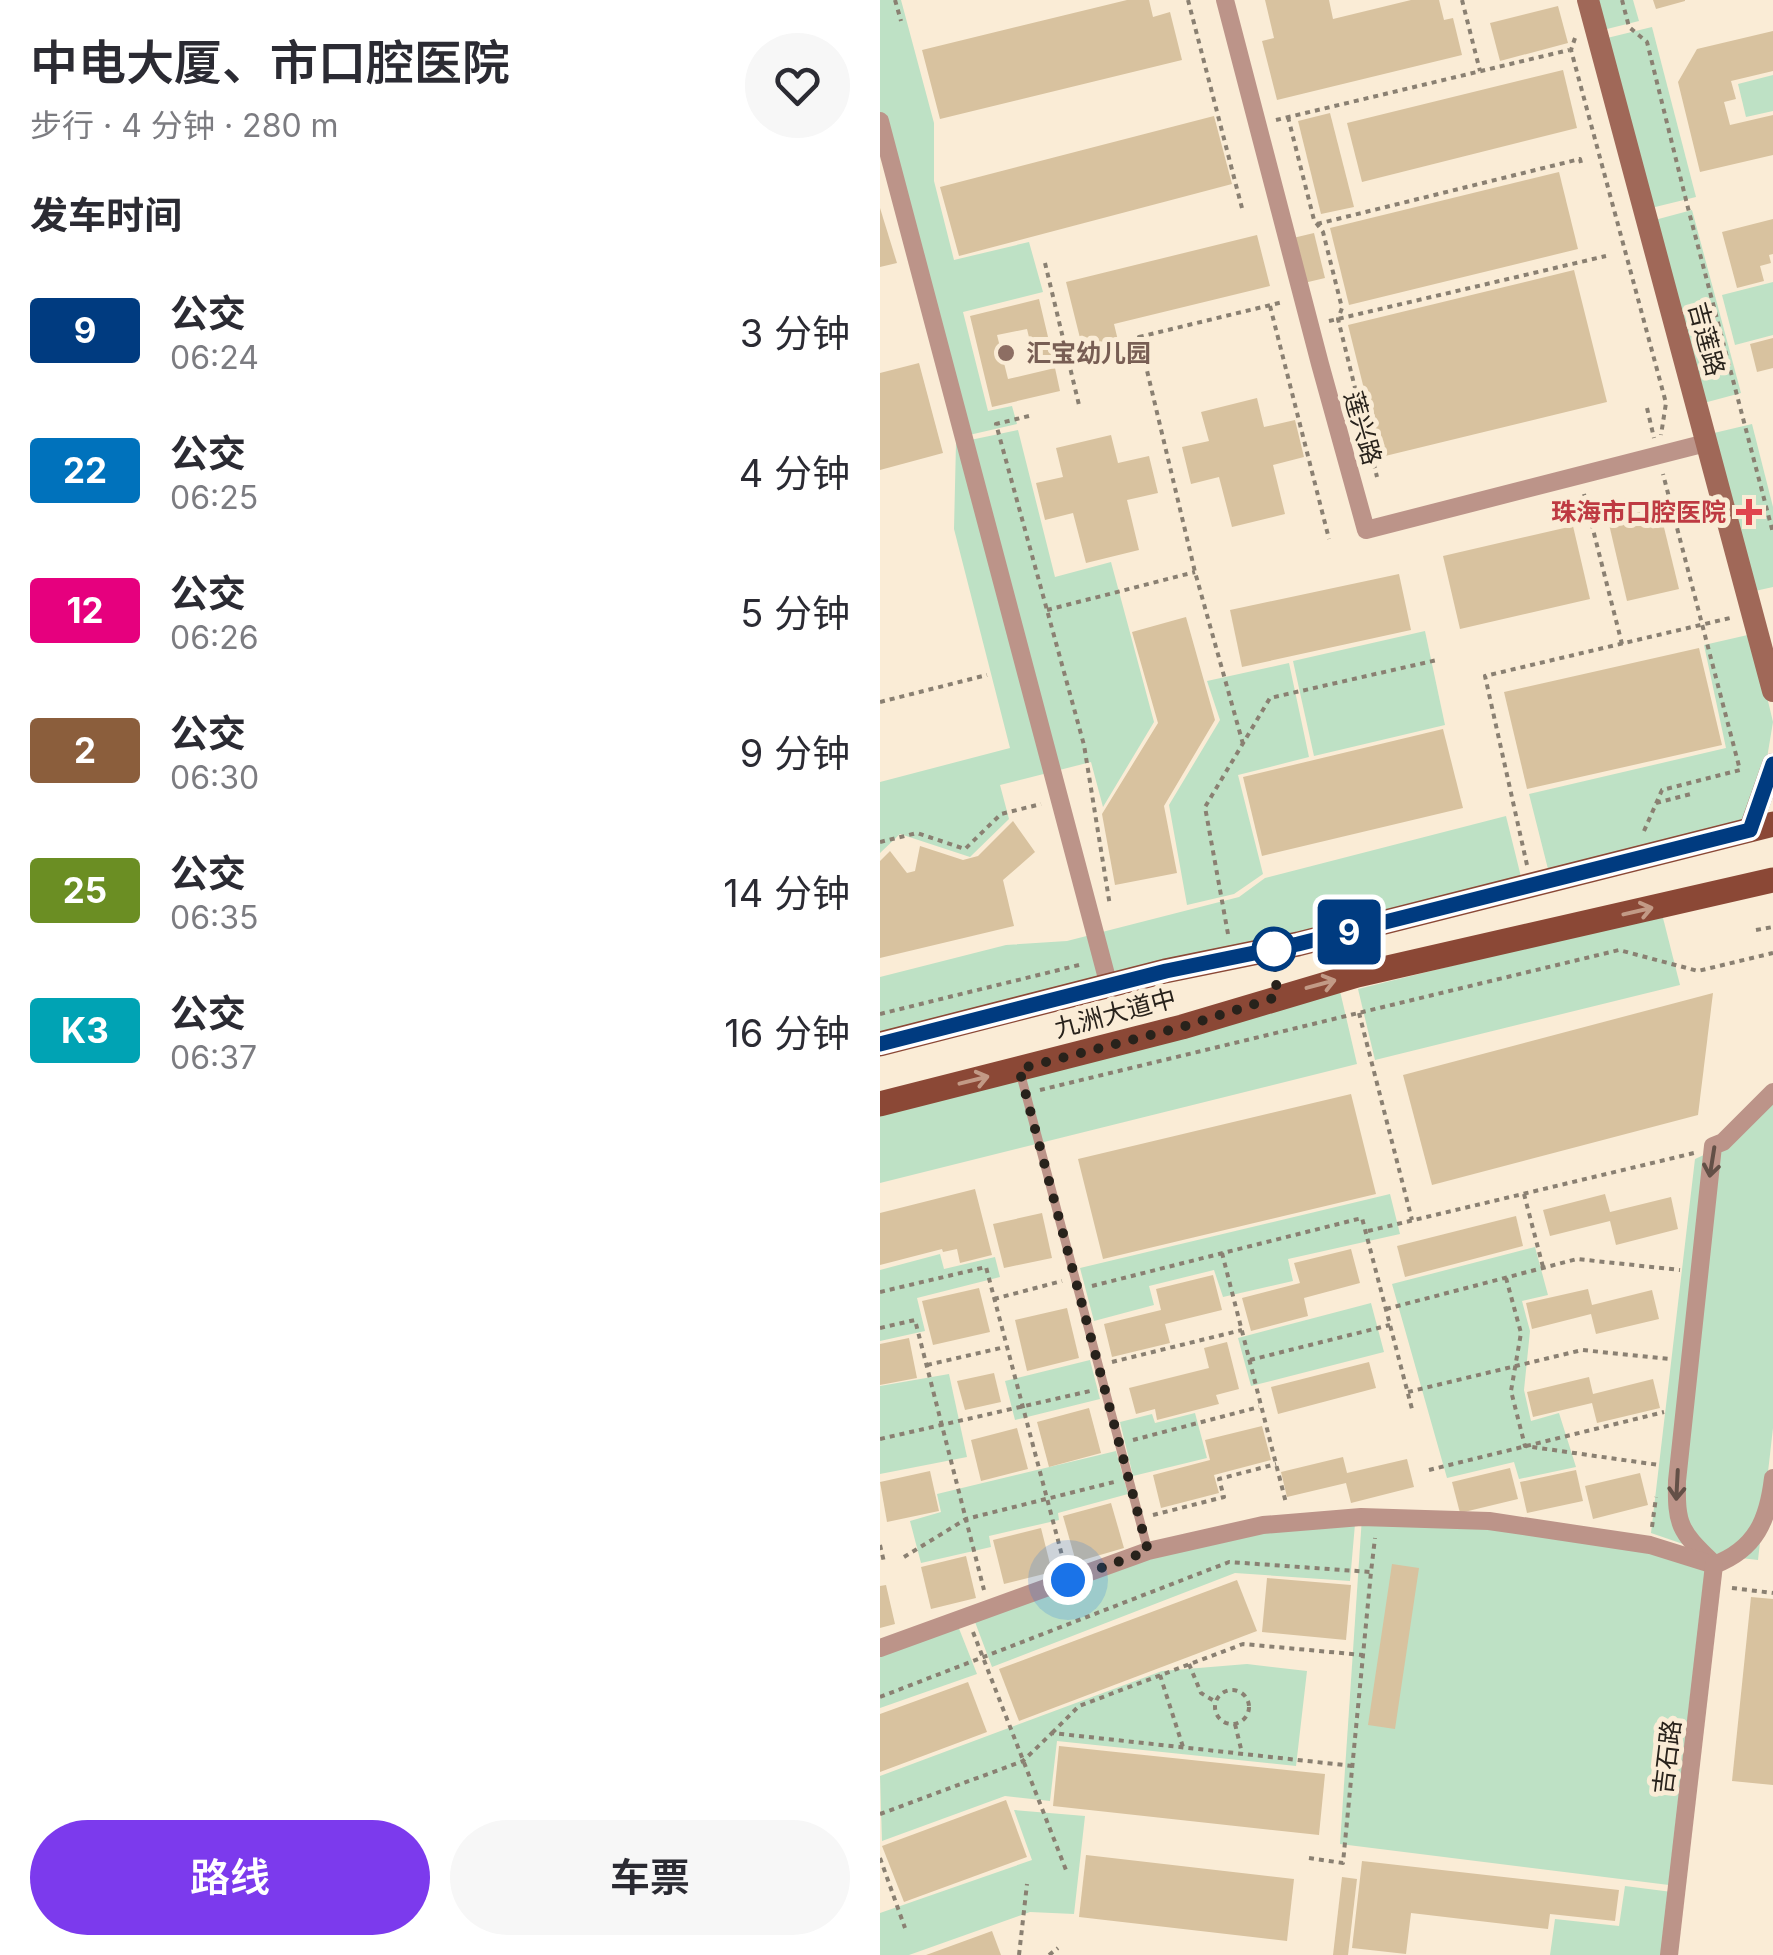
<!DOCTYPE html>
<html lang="zh">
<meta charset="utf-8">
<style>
:root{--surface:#fff;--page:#f7f7f7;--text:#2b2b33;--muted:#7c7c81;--accent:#7c3aed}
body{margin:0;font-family:Inter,"Noto Sans SC",sans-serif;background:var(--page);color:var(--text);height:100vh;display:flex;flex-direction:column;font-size:38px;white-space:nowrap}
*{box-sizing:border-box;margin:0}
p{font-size:32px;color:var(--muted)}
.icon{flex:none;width:55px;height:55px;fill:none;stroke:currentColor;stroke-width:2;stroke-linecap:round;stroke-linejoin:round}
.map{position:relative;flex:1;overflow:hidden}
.panel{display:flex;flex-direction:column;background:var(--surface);width:880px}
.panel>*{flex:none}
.badge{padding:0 20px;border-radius:8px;font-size:35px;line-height:65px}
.you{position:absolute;width:50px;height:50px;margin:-25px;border:8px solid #fff;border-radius:50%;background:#1a73e8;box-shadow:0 0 0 15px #1a73e833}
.map>.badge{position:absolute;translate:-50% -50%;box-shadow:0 0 0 5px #fff}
h2{padding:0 30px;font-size:38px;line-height:90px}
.round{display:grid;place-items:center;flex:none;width:105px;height:105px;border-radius:52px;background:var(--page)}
.overview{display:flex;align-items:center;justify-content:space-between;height:170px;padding:0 30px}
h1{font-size:48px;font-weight:600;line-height:75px}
.button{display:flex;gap:20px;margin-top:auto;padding:20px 30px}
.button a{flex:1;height:115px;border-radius:60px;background:var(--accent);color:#fff;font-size:40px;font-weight:600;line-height:115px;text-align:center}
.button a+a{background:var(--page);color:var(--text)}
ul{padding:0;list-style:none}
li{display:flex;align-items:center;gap:30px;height:140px;padding:0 30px}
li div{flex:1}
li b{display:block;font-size:38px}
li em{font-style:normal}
li .badge{min-width:110px;font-weight:700;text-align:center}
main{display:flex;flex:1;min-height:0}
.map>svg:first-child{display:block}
.green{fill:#bee1c5}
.building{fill:#d8c29f}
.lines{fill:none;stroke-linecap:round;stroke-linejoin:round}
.path{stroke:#8a8072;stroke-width:4;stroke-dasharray:5 5;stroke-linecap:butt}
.service{stroke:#bc9489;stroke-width:9}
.minor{stroke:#bc9489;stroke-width:18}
.secondary{stroke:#a06858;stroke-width:22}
.primary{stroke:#8b4836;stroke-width:25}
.oneway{stroke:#c29a86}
.oneway2{stroke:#635047}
.line-casing{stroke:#fff;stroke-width:22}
.line{stroke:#003b80;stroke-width:15}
.walk{stroke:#28221b;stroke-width:10;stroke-dasharray:0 18}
.education-dot{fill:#8d6e63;stroke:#faecd6;stroke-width:4}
.health-dot{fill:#e0444e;stroke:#faecd6;stroke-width:4}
.stop-dot{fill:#fff;stroke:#003b80;stroke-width:5}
.labels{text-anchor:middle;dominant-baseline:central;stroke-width:10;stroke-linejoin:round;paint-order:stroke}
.street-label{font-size:25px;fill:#28221b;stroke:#faecd6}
.education-label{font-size:25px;font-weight:bold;fill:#785e54;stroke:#faecd6;text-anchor:start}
.health-label{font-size:25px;font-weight:bold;fill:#be3a42;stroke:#faecd6;text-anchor:end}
</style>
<main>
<section class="panel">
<div class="overview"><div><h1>中电大厦、市口腔医院</h1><p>步行 · 4 分钟 · 280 m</p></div><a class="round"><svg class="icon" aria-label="heart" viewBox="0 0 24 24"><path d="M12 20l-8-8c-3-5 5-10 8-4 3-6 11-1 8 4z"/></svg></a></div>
<h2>发车时间</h2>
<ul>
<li><span class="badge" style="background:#003b80;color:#fff">9</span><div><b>公交</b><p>06:24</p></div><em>3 分钟</em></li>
<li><span class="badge" style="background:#0072bc;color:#fff">22</span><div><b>公交</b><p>06:25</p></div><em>4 分钟</em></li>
<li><span class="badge" style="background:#e6007e;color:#fff">12</span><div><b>公交</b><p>06:26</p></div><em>5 分钟</em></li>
<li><span class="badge" style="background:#8b5e3c;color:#fff">2</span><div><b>公交</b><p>06:30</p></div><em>9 分钟</em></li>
<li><span class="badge" style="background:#6b8e23;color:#fff">25</span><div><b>公交</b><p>06:35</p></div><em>14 分钟</em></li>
<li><span class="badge" style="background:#00a3b4;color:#fff">K3</span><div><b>公交</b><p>06:37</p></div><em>16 分钟</em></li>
</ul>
<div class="button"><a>路线</a><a>车票</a></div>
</section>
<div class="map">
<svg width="893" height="1955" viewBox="0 0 893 1955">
<rect width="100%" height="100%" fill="#faecd6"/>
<g class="green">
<path d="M 0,0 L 21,0 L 54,123 L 54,181 L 74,260 L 149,242 L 163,292 L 83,312 L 108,411 L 132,406 L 137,424 L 76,438 L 0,142 Z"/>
<path d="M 715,0 L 753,0 L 759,21 L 723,30 Z"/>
<path d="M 772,27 L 816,197 L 767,209 L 723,39 Z"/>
<path d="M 893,75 L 893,111 L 866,117 L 858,84 Z"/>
<path d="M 812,210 L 861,393 L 820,404 L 771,221 Z"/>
<path d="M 893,282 L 893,335 L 855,345 L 842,295 Z"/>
<path d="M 872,424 L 893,507 L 893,587 L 875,591 L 834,433 Z"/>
<path d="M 138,430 L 175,577 L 231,562 L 274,722 L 223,807 L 211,762 L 120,785 L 129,819 L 90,857 L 20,834 L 0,853 L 0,782 L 130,748 L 74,529 L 76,443 Z"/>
<path d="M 545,631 L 565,725 L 434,756 L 413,661 Z"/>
<path d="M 872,634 L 893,722 L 885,770 L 863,827 L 669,873 L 649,794 L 846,748 L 824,645 Z"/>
<path d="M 409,663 L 429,757 L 358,775 L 383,874 L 354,894 L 307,905 L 289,805 L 340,720 L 327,681 Z"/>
<path d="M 626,816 L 643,885 L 0,1051 L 0,977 L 126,945 L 187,941 L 359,897 L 385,878 Z"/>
<path d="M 782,914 L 800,985 L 495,1060 L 478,989 Z"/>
<path d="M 460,991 L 477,1064 L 0,1183 L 0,1105 Z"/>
<path d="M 893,1102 L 893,1428 L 878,1560 L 835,1555 L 771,1533 L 815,1159 L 846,1145 Z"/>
<path d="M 510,1194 L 520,1234 L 408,1259 L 413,1281 L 343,1297 L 334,1270 L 269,1286 L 274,1305 L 214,1321 L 200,1268 Z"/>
<path d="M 655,1247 L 668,1295 L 642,1301 L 650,1331 L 644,1390 L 651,1421 L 679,1413 L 696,1467 L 639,1479 L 634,1462 L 567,1478 L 512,1284 Z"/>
<path d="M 60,1254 L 64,1269 L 115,1257 L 120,1277 L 37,1298 L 45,1331 L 0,1341 L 0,1270 Z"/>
<path d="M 491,1303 L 504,1352 L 371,1386 L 358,1338 Z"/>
<path d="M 210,1360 L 220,1399 L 135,1420 L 125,1381 Z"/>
<path d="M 69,1374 L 87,1457 L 0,1474 L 0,1386 Z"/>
<path d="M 315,1413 L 327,1458 L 253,1476 L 240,1422 L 272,1414 L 275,1423 Z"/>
<path d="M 236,1451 L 248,1494 L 178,1513 L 179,1520 L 109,1536 L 111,1547 L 41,1563 L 30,1521 L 61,1512 L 57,1494 Z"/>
<path d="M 482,1517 L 609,1522 L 834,1565 L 797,1886 L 460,1844 Z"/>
<path d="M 475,1524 L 470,1581 L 355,1573 L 112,1667 L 95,1622 L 268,1555 L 385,1531 Z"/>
<path d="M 78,1626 L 97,1674 L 0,1708 L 0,1654 Z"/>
<path d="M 367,1664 L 427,1671 L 416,1766 L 177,1741 L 170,1801 L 125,1796 L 2,1841 L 0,1776 L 282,1671 Z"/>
<path d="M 134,1810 L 205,1816 L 194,1914 L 150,1912 L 29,1955 L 0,1955 L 0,1913 L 152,1860 Z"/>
<path d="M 745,1886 L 792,1892 L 785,1955 L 670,1955 L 675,1919 L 739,1926 Z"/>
</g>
<g class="building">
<path d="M 247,0 L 269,0 L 273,17 L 290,12 L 302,60 L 60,119 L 42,50 Z"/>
<path d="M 385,0 L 449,0 L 453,19 L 531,0 L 559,0 L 564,20 L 573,18 L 582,55 L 397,100 L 382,41 L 394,38 Z"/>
<path d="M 773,0 L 805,0 L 805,1 L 776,9 Z"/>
<path d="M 678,6 L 688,43 L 620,61 L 610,23 Z"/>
<path d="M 893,31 L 893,71 L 851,81 L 856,99 L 844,102 L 850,125 L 893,115 L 893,155 L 820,172 L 798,82 L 817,49 Z"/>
<path d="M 683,70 L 697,128 L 482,182 L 467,123 Z"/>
<path d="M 450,113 L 474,207 L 441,214 L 418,121 Z"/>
<path d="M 334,116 L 352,184 L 79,256 L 60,187 Z"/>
<path d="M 679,172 L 698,249 L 469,305 L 450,228 Z"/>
<path d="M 0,208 L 17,263 L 0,267 Z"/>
<path d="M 893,219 L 893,254 L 889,255 L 891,263 L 880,266 L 884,281 L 857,288 L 842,232 Z"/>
<path d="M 434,233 L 445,278 L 424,283 L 413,238 Z"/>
<path d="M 377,235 L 390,286 L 234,324 L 242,357 L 207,366 L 186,282 Z"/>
<path d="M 694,270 L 727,402 L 501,457 L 468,325 Z"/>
<path d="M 159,299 L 173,358 L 155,362 L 147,329 L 117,335 L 128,379 L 175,368 L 180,391 L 112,407 L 90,316 Z"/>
<path d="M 893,338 L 893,368 L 877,372 L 870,344 Z"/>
<path d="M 39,363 L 63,453 L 0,470 L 0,373 Z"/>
<path d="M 377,398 L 384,427 L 415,420 L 424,457 L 393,465 L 405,514 L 352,527 L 339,477 L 311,484 L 302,447 L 329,441 L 321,412 Z"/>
<path d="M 231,435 L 238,463 L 269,456 L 278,493 L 247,500 L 259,550 L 206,563 L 193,513 L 165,520 L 156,483 L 183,477 L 176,448 Z"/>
<path d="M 779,507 L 799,589 L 747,601 L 728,520 Z"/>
<path d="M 693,526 L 710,599 L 580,629 L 563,556 Z"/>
<path d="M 519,574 L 531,630 L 362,667 L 350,610 Z"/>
<path d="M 306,617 L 335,720 L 284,806 L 297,873 L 235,885 L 222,814 L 278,723 L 252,632 Z"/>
<path d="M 819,648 L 842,745 L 647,789 L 624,692 Z"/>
<path d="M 563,729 L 583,808 L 382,856 L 363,777 Z"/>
<path d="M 133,821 L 155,852 L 123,880 L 134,926 L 0,958 L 0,861 L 10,851 L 27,873 L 35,871 L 40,846 L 83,860 L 98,856 Z"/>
<path d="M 833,993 L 818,1115 L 552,1185 L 523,1075 Z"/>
<path d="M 471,1094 L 496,1194 L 223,1259 L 198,1159 Z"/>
<path d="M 95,1189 L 112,1255 L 80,1263 L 77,1249 L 63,1252 L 62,1249 L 0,1265 L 0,1213 Z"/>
<path d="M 725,1194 L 730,1212 L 791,1197 L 798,1229 L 736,1245 L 730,1221 L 670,1236 L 663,1210 Z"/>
<path d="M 162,1213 L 172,1258 L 124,1268 L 113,1224 Z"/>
<path d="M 636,1216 L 643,1246 L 525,1277 L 517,1246 Z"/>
<path d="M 471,1249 L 480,1283 L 424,1298 L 428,1316 L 371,1331 L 362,1298 L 420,1283 L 414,1263 Z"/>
<path d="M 333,1275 L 342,1310 L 285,1324 L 290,1343 L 232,1357 L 224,1324 L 281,1310 L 276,1289 Z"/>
<path d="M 99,1288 L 110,1332 L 53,1345 L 42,1301 Z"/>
<path d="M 708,1289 L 712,1305 L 772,1290 L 779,1319 L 716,1334 L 711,1314 L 652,1329 L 646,1303 Z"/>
<path d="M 187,1308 L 199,1358 L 147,1371 L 135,1320 Z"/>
<path d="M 29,1338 L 37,1378 L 0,1385 L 0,1344 Z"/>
<path d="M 347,1342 L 359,1389 L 336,1395 L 339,1404 L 277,1420 L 275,1409 L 256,1414 L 249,1388 L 329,1368 L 324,1348 Z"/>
<path d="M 489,1362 L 496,1388 L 398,1414 L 391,1387 Z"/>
<path d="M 114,1373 L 121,1402 L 85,1410 L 77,1381 Z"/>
<path d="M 709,1377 L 713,1394 L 773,1379 L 780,1408 L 717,1423 L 712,1403 L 653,1417 L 647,1392 Z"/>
<path d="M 209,1408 L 221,1453 L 169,1467 L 157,1422 Z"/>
<path d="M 382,1426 L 391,1460 L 334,1475 L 339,1493 L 281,1508 L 273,1475 L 330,1460 L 325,1440 Z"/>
<path d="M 137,1428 L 148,1469 L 101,1481 L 91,1440 Z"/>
<path d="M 463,1457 L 467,1473 L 527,1459 L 534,1487 L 471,1503 L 466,1483 L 407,1497 L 401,1472 Z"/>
<path d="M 630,1468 L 638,1499 L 580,1513 L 572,1482 Z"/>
<path d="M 696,1470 L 703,1501 L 647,1513 L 640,1482 Z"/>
<path d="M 50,1471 L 59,1511 L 7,1522 L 0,1482 Z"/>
<path d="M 760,1473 L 768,1505 L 713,1519 L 705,1486 Z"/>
<path d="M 231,1503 L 244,1548 L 196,1562 L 183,1516 Z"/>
<path d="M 161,1528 L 172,1572 L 124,1584 L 113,1540 Z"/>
<path d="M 86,1556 L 96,1598 L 51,1609 L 41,1567 Z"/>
<path d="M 512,1564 L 539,1568 L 515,1729 L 488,1725 Z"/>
<path d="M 387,1578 L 471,1585 L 466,1640 L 382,1632 Z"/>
<path d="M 357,1580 L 377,1631 L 139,1721 L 119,1669 Z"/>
<path d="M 6,1585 L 15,1624 L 0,1628 L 0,1586 Z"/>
<path d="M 871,1597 L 893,1599 L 893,1785 L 852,1781 Z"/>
<path d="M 88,1682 L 107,1732 L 0,1772 L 0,1714 Z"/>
<path d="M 179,1746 L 445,1774 L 439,1835 L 173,1806 Z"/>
<path d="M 126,1800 L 147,1857 L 24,1902 L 2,1846 Z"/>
<path d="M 206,1855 L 414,1879 L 407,1941 L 199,1917 Z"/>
<path d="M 482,1861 L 739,1890 L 735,1921 L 670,1914 L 668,1929 L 531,1913 L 526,1954 L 472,1948 Z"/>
<path d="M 462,1877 L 477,1879 L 468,1955 L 453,1955 Z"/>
<path d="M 112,1931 L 121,1955 L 46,1955 Z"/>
</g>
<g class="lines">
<g class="path">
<path d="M 15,0 L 21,21"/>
<path d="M 308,0 L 363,212"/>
<path d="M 582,0 L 600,71"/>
<path d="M 742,0 L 749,27 L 767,42 L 808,208 L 893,533"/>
<path d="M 695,38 L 691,50 L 786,403 L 781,435"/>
<path d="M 408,117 L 434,220 L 443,232 L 462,308 L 458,319 L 497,477"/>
<path d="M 396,120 L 689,50"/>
<path d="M 437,224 L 700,159 L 702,167"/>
<path d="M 165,263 L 199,405"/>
<path d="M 390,306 L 449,539"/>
<path d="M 449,321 L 726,256"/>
<path d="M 767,408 L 774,438"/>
<path d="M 149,416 L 116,424 L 204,745 L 230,906"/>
<path d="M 704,494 L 742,644"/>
<path d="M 167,610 L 315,572"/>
<path d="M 0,702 L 107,675"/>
<path d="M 363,744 L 315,572 L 259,337 L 403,302"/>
<path d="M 776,803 L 811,794"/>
<path d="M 764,831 L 782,790 L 860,770 L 783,474"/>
<path d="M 0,842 L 37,833 L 85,849 L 121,814 L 161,804"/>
<path d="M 647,865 L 605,676 L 850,618"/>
<path d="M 876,930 L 893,927"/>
<path d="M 348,934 L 325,807 L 390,698 L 557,660"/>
<path d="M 479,1013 L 532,1220"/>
<path d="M 0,1014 L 203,964"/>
<path d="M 160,1090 L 739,950 L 818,971 L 893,953"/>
<path d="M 644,1194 L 663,1267"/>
<path d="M 488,1231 L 814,1153"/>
<path d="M 342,1253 L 406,1503"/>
<path d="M 626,1278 L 641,1333 L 631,1391 L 645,1446 L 779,1465"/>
<path d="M 212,1286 L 482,1218 L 532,1409"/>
<path d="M 0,1292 L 106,1267 L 184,1563"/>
<path d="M 114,1299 L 182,1281"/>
<path d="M 506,1309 L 697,1259 L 800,1270"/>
<path d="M 0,1328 L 35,1320 L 104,1590"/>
<path d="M 370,1360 L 510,1325"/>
<path d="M 232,1362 L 362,1330"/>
<path d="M 47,1365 L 125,1347"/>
<path d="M 528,1392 L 702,1350 L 790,1359"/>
<path d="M 0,1439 L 210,1391"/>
<path d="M 253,1440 L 379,1407"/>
<path d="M 549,1470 L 784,1412"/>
<path d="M 273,1515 L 344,1497 L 339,1479 L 396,1464"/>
<path d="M 772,1527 L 776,1497"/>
<path d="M 0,1545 L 4,1562"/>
<path d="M 24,1557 L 86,1519 L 234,1482"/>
<path d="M 852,1588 L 893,1593"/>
<path d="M 93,1632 L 186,1870"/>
<path d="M 309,1664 L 321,1693 L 336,1702"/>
<path d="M 280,1675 L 303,1747"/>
<circle cx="352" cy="1707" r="17"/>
<path d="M 0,1697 L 349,1562 L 491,1572 L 495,1538"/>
<path d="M 355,1724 L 362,1753"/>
<path d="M 172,1733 L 199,1706 L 363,1644 L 483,1655"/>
<path d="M 0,1814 L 143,1761 L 172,1733 L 473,1766"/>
<path d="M 0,1858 L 25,1928"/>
<path d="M 429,1858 L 463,1863 L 491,1572"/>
<path d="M 139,1955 L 147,1884"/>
<path d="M 169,1955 L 178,1948"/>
</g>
<path class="service" d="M 140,1072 L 268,1551"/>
<g class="minor">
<path d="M 345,0 L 440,364 L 486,530 L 826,443"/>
<path d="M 0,121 L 229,986"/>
<path d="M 831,1561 C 800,1531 796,1525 797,1481 L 833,1146 L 843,1142 L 893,1092"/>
<path d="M 0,1648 L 268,1551 L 383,1525 L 481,1517 L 609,1521 L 770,1545 L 834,1565 C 876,1549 888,1520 893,1478"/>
<path d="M 789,1955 L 834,1565"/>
</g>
<g class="secondary">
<path d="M 708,0 L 893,691"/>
<path d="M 870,829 L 893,764"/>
</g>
<g class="primary">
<path d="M 0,1044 L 285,971 L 418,944 L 893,824"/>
<path d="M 0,1104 L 302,1027 L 477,975 L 893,880"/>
</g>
</g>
<defs><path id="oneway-shaft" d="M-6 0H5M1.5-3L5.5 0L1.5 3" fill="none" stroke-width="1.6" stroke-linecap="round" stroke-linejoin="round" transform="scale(2.5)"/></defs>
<g class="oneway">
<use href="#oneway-shaft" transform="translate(758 911) rotate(-13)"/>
<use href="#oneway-shaft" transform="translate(441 984) rotate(-15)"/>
<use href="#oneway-shaft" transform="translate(94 1080) rotate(-14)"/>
</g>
<g class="oneway2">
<use href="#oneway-shaft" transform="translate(832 1162) rotate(99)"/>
<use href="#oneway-shaft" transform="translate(797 1485) rotate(93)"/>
</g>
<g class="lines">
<g class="line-casing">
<path id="line" d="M 0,1044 L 286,971 L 418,944 L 870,830 L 893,764"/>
</g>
<use href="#line" class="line"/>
<path class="walk" d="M 188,1580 L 268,1551 L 139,1069 L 302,1027 L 397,997 L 394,949"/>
</g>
<circle class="education-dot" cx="126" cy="353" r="10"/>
<path class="health-dot" d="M864 497h10v10h10v10h-10v10h-10v-10h-10v-10h10z"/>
<circle class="stop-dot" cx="394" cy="949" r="20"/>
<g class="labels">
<g class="street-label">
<text transform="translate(827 339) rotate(75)">吉莲路</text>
<text transform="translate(483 428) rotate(74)">莲兴路</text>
<text transform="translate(235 1013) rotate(-15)">九洲大道中</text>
<text transform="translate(787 1757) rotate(-83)">吉石路</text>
</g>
<g class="education-label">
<text x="146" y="353">汇宝幼儿园</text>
</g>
<g class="health-label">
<text x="846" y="512">珠海市口腔医院</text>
</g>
</g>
</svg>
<div class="you" style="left:188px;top:1580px"></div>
<b class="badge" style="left:469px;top:932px;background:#003b80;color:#fff">9</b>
</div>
</main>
